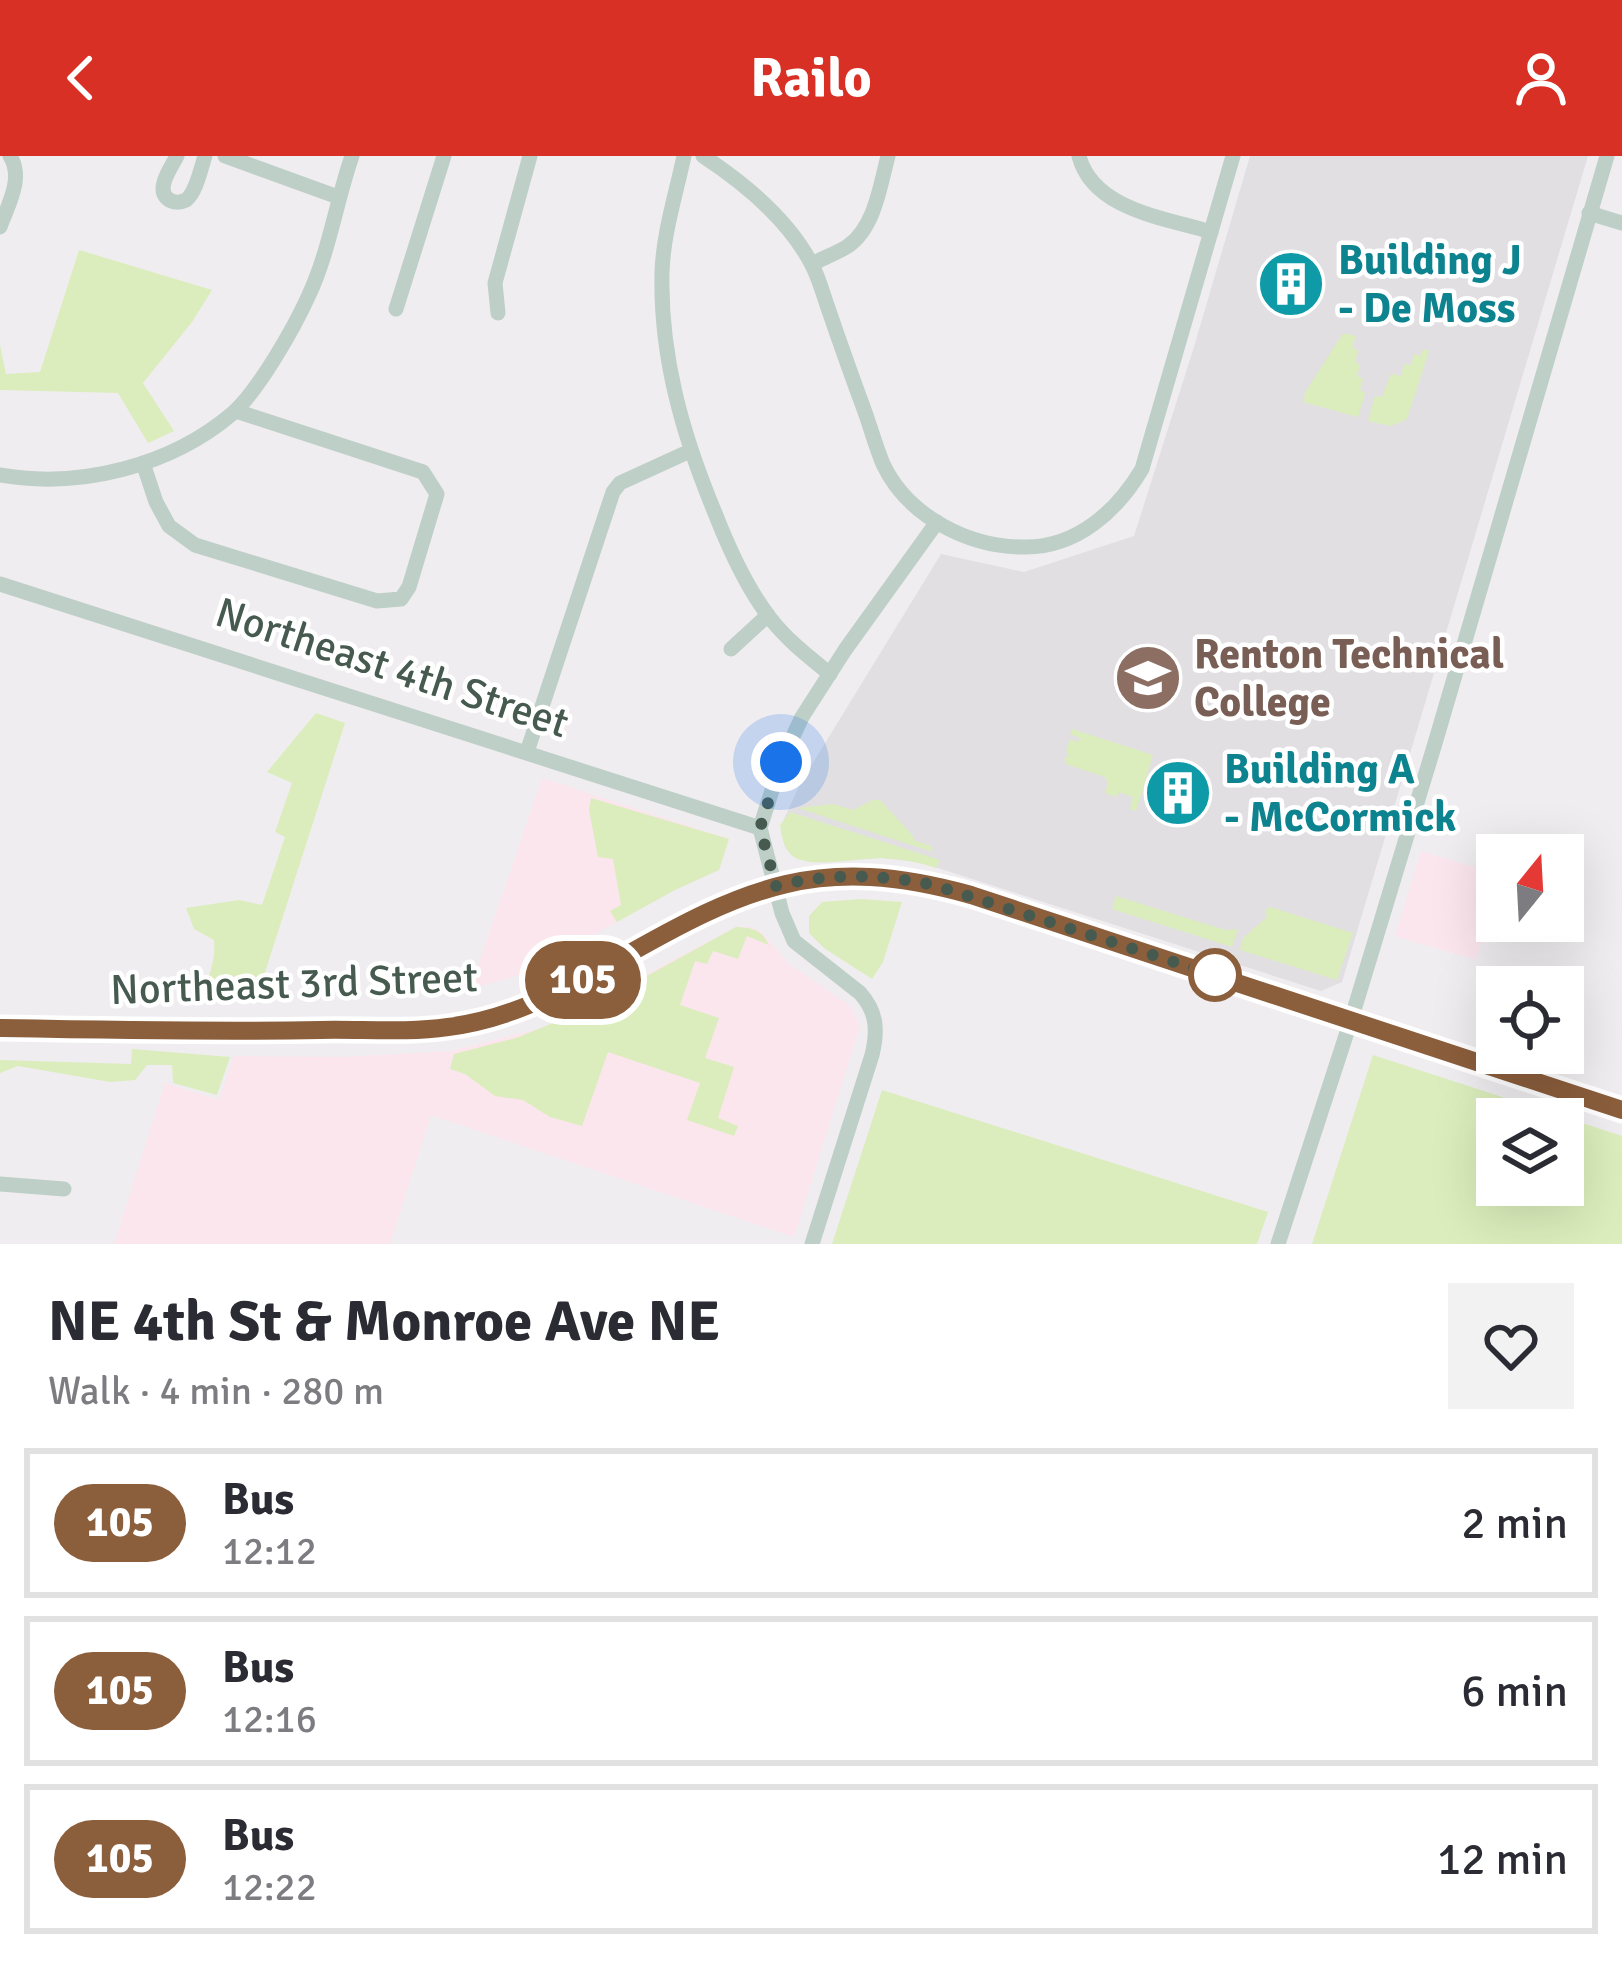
<!DOCTYPE html>
<meta charset="utf-8">
<style>
:root{--surface:#fff;--page:#f2f2f3;--text:#2b2b33;--muted:#7c7c81;--line:#e1e1e2;--accent:#d93025}
body{margin:0;font-family:Signika,sans-serif;background:var(--page);color:var(--text);height:100vh;display:flex;flex-direction:column;font-size:45px;white-space:nowrap}
*{box-sizing:border-box;margin:0}
p{font-size:39px;color:var(--muted)}
.icon{flex:none;width:66px;height:66px;fill:none;stroke:currentColor;stroke-width:2;stroke-linecap:round;stroke-linejoin:round}
.map{position:relative;height:1088px;overflow:hidden}
.sheet{display:flex;flex-direction:column;background:var(--surface);flex:1}
.sheet>*{flex:none}
.badge{padding:0 24px;border-radius:39px;font-size:42px;line-height:78px}
.needle{width:78px;rotate:18deg}
.tools{position:absolute;left:1476px;top:678px;display:grid;gap:24px}
.tools a{display:grid;place-items:center;width:108px;height:108px;border-radius:0px;background:var(--surface);box-shadow:0 12px 48px #0002;font-size:60px}
.you{position:absolute;width:60px;height:60px;margin:-30px;border:9px solid #fff;border-radius:50%;background:#1a73e8;box-shadow:0 0 0 18px #1a73e833}
.map>.badge{position:absolute;translate:-50% -50%;box-shadow:0 0 0 6px #fff}
.round{display:grid;place-items:center;flex:none;width:126px;height:126px;border-radius:0px;background:var(--page)}
.head{display:flex;align-items:center;justify-content:space-between;height:204px;padding:0 48px}
h1{font-size:57px;font-weight:800;line-height:90px}
ul{padding:0;list-style:none}
li{display:flex;align-items:center;gap:36px;height:150px;margin:0 24px 18px;padding:0 24px;border:6px solid var(--line);border-radius:0px}
li div{flex:1}
li b{display:block;font-size:45px}
li em{font-style:normal}
li .badge{min-width:132px;font-weight:700;text-align:center}
header{display:flex;justify-content:space-between;align-items:center;height:156px;padding:0 48px;background:var(--accent);color:#fff;font-size:54px;font-weight:800}
.map>svg:first-child{display:block}
.commercial{fill:#fbe6ed}
.education{fill:#e1dfe2}
.green{fill:#dbedbc;fill-rule:evenodd}
.lines{fill:none;stroke-linecap:round;stroke-linejoin:round}
.minor{stroke:#becfc7;stroke-width:15}
.major{stroke:#aeccbd;stroke-width:21}
.line-casing{stroke:#fff;stroke-width:27}
.line{stroke:#8b5e3c;stroke-width:18}
.walk{stroke:#465a50;stroke-width:12;stroke-dasharray:0 21.6}
.stop-dot{fill:#fff;stroke:#8b5e3c;stroke-width:6}
.labels{text-anchor:middle;dominant-baseline:central;stroke-width:9;stroke-linejoin:round;paint-order:stroke}
.culture-label{font-size:42px;font-weight:bold;fill:#0d838f;stroke:#fff;text-anchor:start}
.education-label{font-size:42px;font-weight:bold;fill:#785e54;stroke:#fff;text-anchor:start}
.street-label{font-size:42px;fill:#465a50;stroke:#fff}
</style>
<header><svg class="icon" aria-label="back" viewBox="0 0 24 24"><path d="M15 5l-7 7 7 7"/></svg>Railo<svg class="icon" aria-label="person" viewBox="0 0 24 24"><circle cx="12" cy="8" r="4"/><path d="M4 21q1-7 8-7t8 7"/></svg></header>
<div class="map">
<svg width="1622" height="1088" viewBox="0 0 1622 1088">
<rect width="100%" height="100%" fill="#f0edf0"/>
<g class="commercial">
<path d="M 542,622 L 729,683 L 719,714 L 675,734 L 520,819 L 470,833 Z"/>
<path d="M 1421,695 L 1497,718 L 1497,735 L 1476,804 L 1395,780 Z"/>
<path d="M 736,771 L 752,771 L 763,777 L 788,807 L 852,851 L 860,870 L 794,1081 L 431,959 L 390,1088 L 114,1088 L 165,927 L 219,944 L 234,900 L 343,901 L 451,895 L 545,871 Z"/>
</g>
<path class="education" d="M 1250,0 L 1588,0 L 1342,826 L 1321,835 L 919,706 L 881,702 L 819,706 L 796,702 L 785,691 L 781,676 L 784,663 L 800,628 L 941,398 L 1024,416 L 1134,380 L 1193,194 Z"/>
<g class="green">
<path d="M 79,94 L 212,134 L 192,166 L 143,227 L 174,275 L 148,287 L 118,237 L 0,234 L 0,189 L 6,218 L 40,216 Z"/>
<path d="M 1343,177 L 1356,180 L 1352,192 L 1358,194 L 1355,206 L 1360,209 L 1357,220 L 1363,223 L 1360,234 L 1365,237 L 1358,261 L 1303,246 L 1306,235 Z"/>
<path d="M 1423,193 L 1429,195 L 1407,263 L 1391,270 L 1368,265 L 1375,240 L 1382,241 L 1391,218 L 1401,220 L 1404,208 L 1411,209 L 1414,198 L 1421,200 Z"/>
<path d="M 316,557 L 345,567 L 260,832 L 249,841 L 205,841 C 207,818 216,809 214,784 L 194,773 L 186,752 L 239,744 L 262,749 L 285,681 L 275,676 L 292,627 L 267,616 Z"/>
<path d="M 1072,573 L 1153,599 L 1136,655 L 1130,653 L 1133,641 L 1119,636 L 1117,641 L 1105,637 L 1108,627 L 1105,621 L 1066,608 L 1064,602 L 1067,602 L 1068,598 L 1066,596 L 1070,583 L 1078,586 L 1080,582 L 1070,578 Z"/>
<path d="M 591,642 L 729,683 L 719,714 L 675,734 L 617,766 L 610,755 L 621,749 L 613,703 L 598,701 L 589,654 Z"/>
<path d="M 873,644 L 880,644 L 914,681 L 913,684 L 931,690 L 933,696 L 798,652 L 833,648 L 853,654 Z"/>
<path d="M 790,656 L 940,704 L 936,712 C 919,706 900,703 881,702 C 858,702 815,712 796,702 C 784,696 782,681 780,669 Z"/>
<path d="M 1116,740 L 1225,774 L 1238,773 L 1232,791 L 1112,753 Z"/>
<path d="M 861,743 L 902,746 L 883,806 L 872,823 L 824,792 L 809,777 L 809,760 L 822,746 Z"/>
<path d="M 1270,751 L 1353,777 L 1337,824 L 1240,794 L 1243,782 L 1267,761 L 1265,755 Z"/>
<path d="M 736,771 C 753,772 761,773 769,789 L 747,780 L 738,803 L 713,795 L 707,808 L 695,805 L 680,849 L 719,862 L 705,902 L 734,911 L 718,962 L 738,970 L 734,980 L 687,964 L 700,927 L 608,896 L 582,970 L 550,961 L 523,944 L 495,940 L 465,918 L 450,913 L 454,898 L 516,882 L 583,855 Z"/>
<path d="M 132,893 L 230,901 L 217,939 L 173,927 L 172,909 L 147,909 L 135,924 L 110,926 L 18,910 L 0,917 L 0,904 L 131,908 Z"/>
<path d="M 1373,899 L 1622,980 L 1622,1088 L 1312,1088 ZM 1497,963 L 1563,963 L 1563,1029 L 1497,1029 Z"/>
<path d="M 882,934 L 1268,1056 L 1257,1088 L 832,1088 Z"/>
</g>
<g class="lines">
<g class="minor">
<path d="M 177,0 C 171,12 155,33 168,43 C 173,47 180,47 186,44 C 196,37 201,12 205,0"/>
<path d="M 225,0 L 338,41"/>
<path d="M 684,0 C 676,38 663,78 662,117 C 660,201 683,280 715,357 C 729,393 746,431 770,462 C 787,484 809,501 830,518"/>
<path d="M 703,0 C 744,27 789,64 812,109 C 819,122 823,138 828,152 C 840,187 852,221 865,256 C 871,273 876,291 883,308 C 908,361 970,392 1026,391 C 1077,391 1117,355 1142,313 L 1233,0"/>
<path d="M 1079,0 C 1093,54 1166,62 1211,76"/>
<path d="M 1589,57 L 1622,67"/>
<path d="M 0,71 C 8,49 24,22 10,0"/>
<path d="M 812,108 C 823,102 837,97 848,90 C 875,71 880,30 888,0"/>
<path d="M 396,153 L 444,0"/>
<path d="M 498,157 L 495,127 L 530,0"/>
<path d="M 143,307 L 156,346 L 169,370 L 195,389 L 377,445 L 401,443 L 409,431 L 437,338 L 423,316 L 236,255"/>
<path d="M 0,319 C 80,333 171,310 233,257 C 258,235 294,172 308,141 C 329,97 336,46 352,0"/>
<path d="M 0,428 L 760,672"/>
<path d="M 731,493 L 768,459"/>
<path d="M 527,596 L 613,336 L 620,327 L 690,295"/>
<path d="M 0,1028 L 64,1033"/>
<path d="M 812,1088 L 872,899 C 878,874 877,856 860,837 L 794,785 L 782,757 L 760,672 L 781,606 L 802,561 L 845,494 L 937,366"/>
<path d="M 1278,1088 L 1351,864 L 1436,584 L 1607,0"/>
</g>
<path class="major" d="M 0,872 C 110,874 219,876 329,874 C 368,873 409,876 448,871 C 511,864 562,835 616,805 C 746,731 821,696 971,739 L 1622,953"/>
</g>
<g class="lines">
<g class="line-casing">
<path id="line" d="M 0,872 C 107,874 213,876 320,874 C 362,873 406,877 448,871 C 511,863 562,835 616,805 C 747,730 820,697 971,739 L 1622,954"/>
</g>
<use href="#line" class="line"/>
<path class="walk" d="M 781,606 L 760,672 L 776,730 C 830,717 880,718 934,729 L 1215,819"/>
</g>
<defs>
<g id="building-disc" transform="scale(3.45)"><circle r="9.5" fill="#0f9aa8" stroke="#fff"/><path d="M-4-6H4V6H1V3H-1V6H-4ZM-2.5-4.3h1.7v1.8h-1.7ZM.8-4.3h1.7v1.8H.8ZM-2.5-1h1.7V.8h-1.7ZM.8-1h1.7V.8H.8Z" fill="#fff"/></g>
<g id="university-disc" transform="scale(3.45)"><circle r="9.5" fill="#8d6e63" stroke="#fff"/><path d="M0-5L7-2L0 1L-7-2ZM-4 1L0 2.5L4 1V4Q0 6-4 4Z" fill="#fff"/></g>
</defs>
<g fill-rule="evenodd">
<use href="#building-disc" x="1291" y="128"/>
<use href="#university-disc" x="1148" y="522"/>
<use href="#building-disc" x="1178" y="637"/>
</g>
<circle class="stop-dot" cx="1215" cy="819" r="24"/>
<g class="labels">
<g class="culture-label">
<text x="1338" y="104">Building J<tspan x="1338" dy="48">- De Moss</tspan></text>
<text x="1224" y="613">Building A<tspan x="1224" dy="48">- McCormick</tspan></text>
</g>
<g class="education-label">
<text x="1194" y="498">Renton Technical<tspan x="1194" dy="48">College</tspan></text>
</g>
<g class="street-label">
<text transform="translate(392 512) rotate(18)">Northeast 4th Street</text>
<text transform="translate(294 828) rotate(-2)">Northeast 3rd Street</text>
</g>
</g>
</svg>
<div class="tools">
<a><svg class="needle" viewBox="-14 -14 28 28"><path d="M0-13l5 13h-10z" fill="#e53935"/><path d="M0 13l5-13h-10z" fill="#7c7c81"/></svg></a>
<a><svg class="icon" aria-label="locate" viewBox="0 0 24 24"><circle cx="12" cy="12" r="6"/><path d="M12 2v4M12 18v4M2 12h4M18 12h4"/></svg></a>
<a><svg class="icon" aria-label="layers" viewBox="0 0 24 24"><path d="M12 4l9 5-9 5-9-5zM3 14l9 5 9-5"/></svg></a>
</div>
<div class="you" style="left:781px;top:606px"></div>
<b class="badge" style="left:583px;top:824px;background:#8b5e3c;color:#fff">105</b>
</div>
<section class="sheet">
<div class="head"><div><h1>NE 4th St &amp; Monroe Ave NE</h1><p>Walk · 4 min · 280 m</p></div><a class="round"><svg class="icon" aria-label="heart" viewBox="0 0 24 24"><path d="M12 20l-8-8c-3-5 5-10 8-4 3-6 11-1 8 4z"/></svg></a></div>
<ul>
<li><span class="badge" style="background:#8b5e3c;color:#fff">105</span><div><b>Bus</b><p>12:12</p></div><em>2 min</em></li>
<li><span class="badge" style="background:#8b5e3c;color:#fff">105</span><div><b>Bus</b><p>12:16</p></div><em>6 min</em></li>
<li><span class="badge" style="background:#8b5e3c;color:#fff">105</span><div><b>Bus</b><p>12:22</p></div><em>12 min</em></li>
</ul>
</section>
